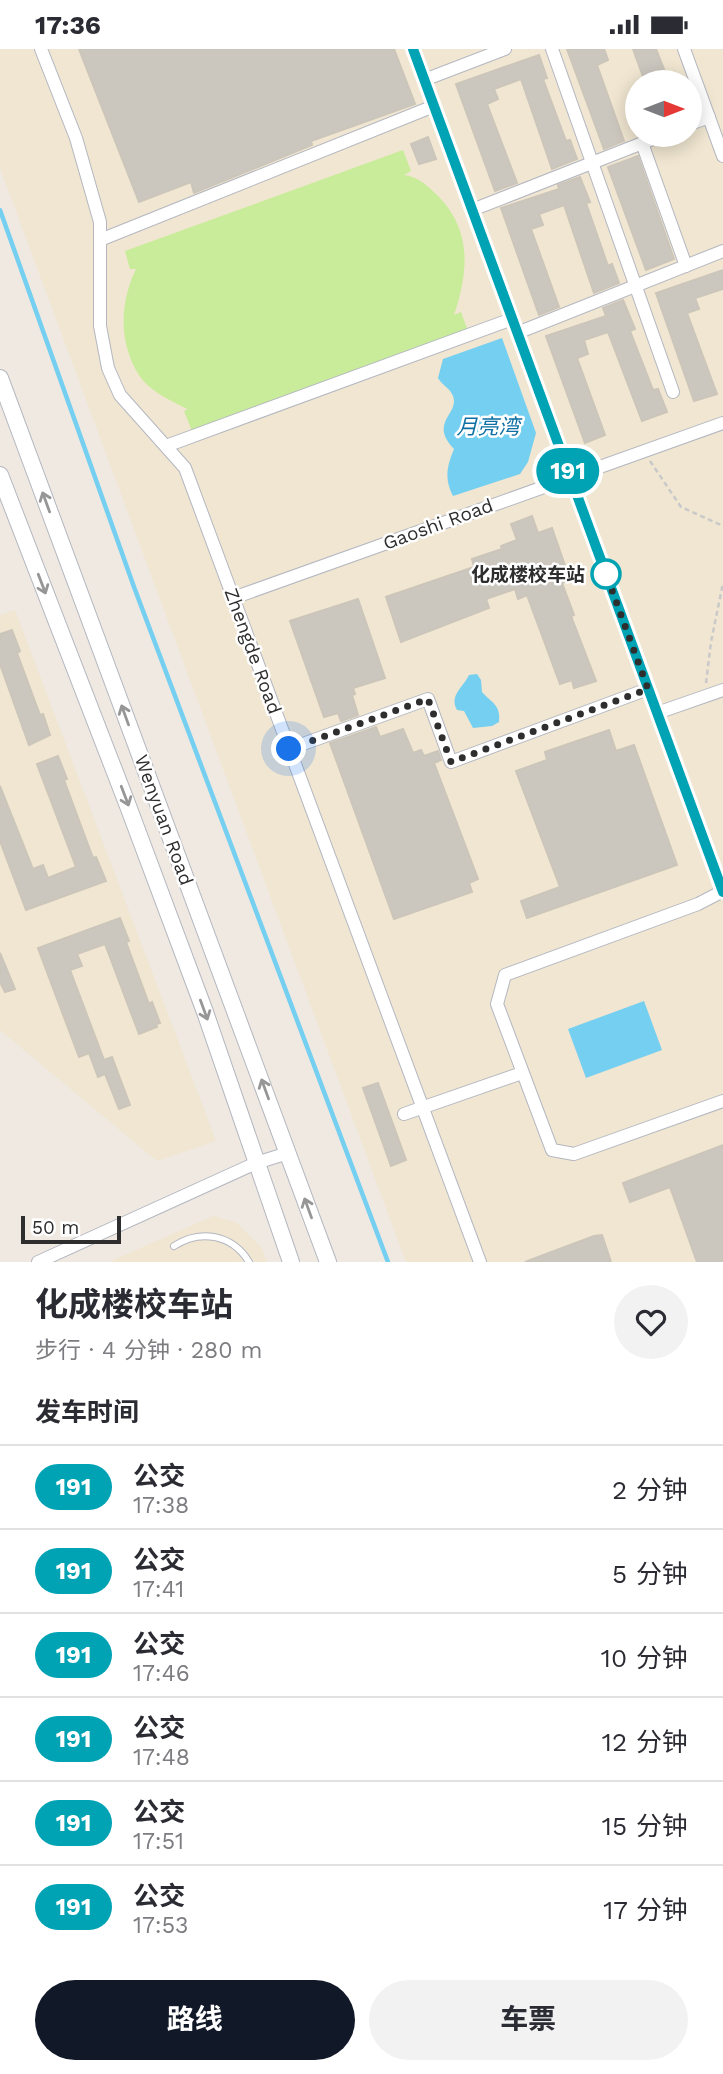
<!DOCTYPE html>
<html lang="zh">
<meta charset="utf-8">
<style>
:root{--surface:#fff;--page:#f2f2f3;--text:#2b2b33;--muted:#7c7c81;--line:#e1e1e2;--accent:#111827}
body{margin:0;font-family:"Work Sans","Noto Sans SC",sans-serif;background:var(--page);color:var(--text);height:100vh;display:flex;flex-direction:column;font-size:26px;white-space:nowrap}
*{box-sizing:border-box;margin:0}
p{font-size:23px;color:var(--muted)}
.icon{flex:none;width:38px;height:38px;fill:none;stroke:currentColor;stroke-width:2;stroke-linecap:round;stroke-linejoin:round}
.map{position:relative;height:1213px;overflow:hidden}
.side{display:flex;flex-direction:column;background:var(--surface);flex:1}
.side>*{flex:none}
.badge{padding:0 14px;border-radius:23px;font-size:24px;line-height:46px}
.needle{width:46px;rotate:90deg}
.fabs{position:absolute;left:625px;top:21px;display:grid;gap:14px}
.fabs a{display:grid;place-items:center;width:77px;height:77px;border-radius:50%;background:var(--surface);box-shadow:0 4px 18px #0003;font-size:35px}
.scale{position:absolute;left:21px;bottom:18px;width:100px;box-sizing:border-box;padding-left:7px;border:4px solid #2e2e2e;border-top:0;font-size:19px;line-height:24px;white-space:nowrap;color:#2e2e2e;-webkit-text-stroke:5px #fff;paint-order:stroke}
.you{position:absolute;width:35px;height:35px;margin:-18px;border:5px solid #fff;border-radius:50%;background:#1a73e8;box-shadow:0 0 0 10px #1a73e833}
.map>.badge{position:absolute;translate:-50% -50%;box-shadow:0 0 0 4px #fff}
h2{padding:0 35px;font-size:26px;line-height:63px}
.round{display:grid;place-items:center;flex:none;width:74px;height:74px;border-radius:37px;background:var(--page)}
.overview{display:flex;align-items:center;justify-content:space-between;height:119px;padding:0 35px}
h1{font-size:33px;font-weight:700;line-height:52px}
.cta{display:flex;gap:14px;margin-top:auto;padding:14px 35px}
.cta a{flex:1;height:80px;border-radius:42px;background:var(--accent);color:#fff;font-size:28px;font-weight:700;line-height:80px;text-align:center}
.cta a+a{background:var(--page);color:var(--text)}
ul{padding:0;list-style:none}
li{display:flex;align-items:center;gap:21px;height:84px;padding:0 35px;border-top:2px solid var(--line)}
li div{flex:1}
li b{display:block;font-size:26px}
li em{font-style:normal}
li .badge{min-width:77px;font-weight:700;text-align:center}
.status{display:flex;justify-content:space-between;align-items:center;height:49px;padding:0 35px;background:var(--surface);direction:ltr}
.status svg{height:19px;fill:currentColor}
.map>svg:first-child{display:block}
.education{fill:#f0e6d1;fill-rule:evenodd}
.pitch{fill:#c9ec9a}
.water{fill:#75cff0}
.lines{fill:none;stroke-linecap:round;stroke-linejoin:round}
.stream{stroke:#75cff0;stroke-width:4.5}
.building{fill:#cbc7bf;stroke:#cbc5ba;stroke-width:2}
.service-casing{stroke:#b4b7c1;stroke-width:8}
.minor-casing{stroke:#b4b7c1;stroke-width:14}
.secondary-casing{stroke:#b4b7c1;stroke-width:18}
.path{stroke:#c9c9c9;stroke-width:2.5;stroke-dasharray:5 3.5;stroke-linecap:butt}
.service{stroke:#fff;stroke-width:6}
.minor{stroke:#fff;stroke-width:12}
.secondary{stroke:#fff;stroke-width:16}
.oneway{stroke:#969696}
.line-casing{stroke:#fff;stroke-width:16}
.line{stroke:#00a3b4;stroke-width:10}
.walk{stroke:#2e2e2e;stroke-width:7;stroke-dasharray:0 12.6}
.stop-dot{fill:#fff;stroke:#00a3b4;stroke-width:3.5}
.labels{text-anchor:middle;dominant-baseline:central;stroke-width:5;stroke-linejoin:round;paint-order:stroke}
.street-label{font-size:19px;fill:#2e2e2e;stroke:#fff}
.stop-label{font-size:19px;font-weight:bold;fill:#2e2e2e;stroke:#fff;text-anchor:end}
.water-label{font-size:21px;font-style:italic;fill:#0d6fa3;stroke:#fff}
</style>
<div class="status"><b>17:36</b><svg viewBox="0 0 49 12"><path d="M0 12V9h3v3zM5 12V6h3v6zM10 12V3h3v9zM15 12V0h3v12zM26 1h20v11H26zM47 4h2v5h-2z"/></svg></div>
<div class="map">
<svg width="723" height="1213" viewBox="0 0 723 1213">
<rect width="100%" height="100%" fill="#efe9e1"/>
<g class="education">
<path d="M 0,0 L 723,0 L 723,1213 L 406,1213 L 0,119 ZM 637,33 L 690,33 L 690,86 L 637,86 Z"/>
<path d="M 15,561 L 216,1092 L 157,1112 L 0,981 L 0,566 Z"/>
<path d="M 213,1167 L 236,1173 L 262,1199 L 267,1213 L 109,1213 Z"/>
</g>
<path class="pitch" d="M 403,101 L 411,122 L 404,126 C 416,127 427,136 436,145 C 472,180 469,221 454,266 L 461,263 L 468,282 L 192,382 L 184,362 L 188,360 C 172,353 148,341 139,326 C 118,293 120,253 136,220 L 130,220 L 125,202 Z"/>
<g class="water">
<path d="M 502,289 L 536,384 L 528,413 L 520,425 L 453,447 C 444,430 447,417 454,400 C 428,373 460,365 453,347 C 450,339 442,336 438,329 L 443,310 Z"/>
<path d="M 477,625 L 481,631 L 482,643 C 492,654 501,656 499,673 L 492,677 L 473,679 L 464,662 L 457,661 C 449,646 463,639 469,626 Z"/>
<path d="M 644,952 L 662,1001 L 586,1029 L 568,980 Z"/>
</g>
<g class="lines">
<path class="stream" d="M 0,161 L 134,538 L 388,1213"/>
</g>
<g class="building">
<path d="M 79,0 L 394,0 L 415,55 L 311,92 L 312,96 L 194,144 L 191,133 L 139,153 Z"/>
<path d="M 567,0 L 604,0 L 608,11 L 597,16 L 624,92 L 604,100 Z"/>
<path d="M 633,0 L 656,0 L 669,33 L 645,33 Z"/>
<path d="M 539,6 L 547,29 L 543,30 L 566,92 L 570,91 L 577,110 L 552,120 L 521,30 L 494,40 L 498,50 L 487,55 L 517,134 L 495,142 L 456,35 Z"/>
<path d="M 428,88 L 436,110 L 419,115 L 411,95 Z"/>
<path d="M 638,107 L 674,210 L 646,221 L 608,118 Z"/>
<path d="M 580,128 L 590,153 L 586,154 L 608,217 L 612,215 L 619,234 L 594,244 L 564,156 L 539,165 L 543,176 L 531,180 L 559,258 L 539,266 L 501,159 L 559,140 L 558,136 Z"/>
<path d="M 723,221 L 723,240 L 695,249 L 699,260 L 687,264 L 717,345 L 694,352 L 656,244 Z"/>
<path d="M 623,251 L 635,280 L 630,282 L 653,341 L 658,340 L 667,363 L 642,372 L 608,283 L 584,291 L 588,305 L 577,309 L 605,386 L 585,394 L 546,287 L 606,267 L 603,259 Z"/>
<path d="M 532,467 L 538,484 L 552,479 L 570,531 L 562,534 L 574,566 L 571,567 L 596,632 L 574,639 L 572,631 L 560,635 L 527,546 L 518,550 L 515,540 L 486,550 L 489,559 L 401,593 L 386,548 L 474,518 L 472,510 L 502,500 L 501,497 L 517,491 L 511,475 Z"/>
<path d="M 358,550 L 385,629 L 353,639 L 355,645 L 352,646 L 358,666 L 341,672 L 338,664 L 324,668 L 290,572 Z"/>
<path d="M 12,581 L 20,602 L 17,604 L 40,666 L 43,665 L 50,686 L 29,696 L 0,615 L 0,585 Z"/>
<path d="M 376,678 L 380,688 L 403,680 L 413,704 L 421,701 L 424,707 L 438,702 L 441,711 L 434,714 L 478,830 L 469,834 L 472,843 L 394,870 L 330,694 Z"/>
<path d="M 609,681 L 616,702 L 634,696 L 677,816 L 527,869 L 521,852 L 560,838 L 516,722 L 547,711 L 545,703 Z"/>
<path d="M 58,707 L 67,730 L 64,731 L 93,809 L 96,808 L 106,832 L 26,861 L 0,792 L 0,737 L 33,820 L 43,816 L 48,829 L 76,818 L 37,715 Z"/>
<path d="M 120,869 L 129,892 L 126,893 L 149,955 L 152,953 L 160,974 L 156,975 L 157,978 L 139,985 L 105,895 L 77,905 L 82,917 L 70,921 L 104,1011 L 112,1008 L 130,1056 L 119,1060 L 105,1025 L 98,1028 L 89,1004 L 79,1008 L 38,899 Z"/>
<path d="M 0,904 L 15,940 L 5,943 L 0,933 Z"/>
<path d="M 378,1034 L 406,1111 L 391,1117 L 363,1039 Z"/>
<path d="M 723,1096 L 723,1213 L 697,1213 L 670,1138 L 630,1153 L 623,1134 Z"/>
<path d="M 602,1186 L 611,1213 L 525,1213 L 594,1187 Z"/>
</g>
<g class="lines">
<g class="service-casing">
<path id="service" d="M 174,1197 C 200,1180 232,1185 249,1213"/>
</g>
<g class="minor-casing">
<g id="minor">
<path d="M 41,0 L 76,89 L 100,173 L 100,277 L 108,319 L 120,346 L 185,419 L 480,1213"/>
<path d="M 413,0 L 723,843"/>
<path d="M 552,0 L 673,343"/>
<path d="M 684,0 L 723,107"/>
<path d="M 424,31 L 505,0"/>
<path d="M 690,75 L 709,68"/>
<path d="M 642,94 L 686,217"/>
<path d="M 472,161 L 663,86"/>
<path d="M 100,191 L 434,57"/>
<path d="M 517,284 L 723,202"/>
<path d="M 166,397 L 512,270"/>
<path d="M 233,549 L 723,374"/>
<path d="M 657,664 L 723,641"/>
<path d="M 289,700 L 428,650 L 451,713 L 648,640"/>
<path d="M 723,842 L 698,855 L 505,926 L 497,955 L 552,1101 L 574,1105 L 723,1052"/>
<path d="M 404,1065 L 522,1024"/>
<path d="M 38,1213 L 256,1114 L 288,1104"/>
</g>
</g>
<g class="secondary-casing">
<g id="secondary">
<path d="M 0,329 L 328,1213"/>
<path d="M 0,426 L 128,757 L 205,963 L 291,1213"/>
</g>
</g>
<g class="path">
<path d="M 650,412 L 681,458 L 723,477"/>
<path d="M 706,634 L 711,593 L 723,534"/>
</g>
<use href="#service" class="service"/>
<use href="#minor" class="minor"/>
<use href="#secondary" class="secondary"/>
</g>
<defs><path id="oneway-shaft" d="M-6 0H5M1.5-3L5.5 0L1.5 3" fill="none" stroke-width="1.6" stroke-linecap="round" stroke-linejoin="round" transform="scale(1.75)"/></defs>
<g class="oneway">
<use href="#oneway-shaft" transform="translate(46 453) rotate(-110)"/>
<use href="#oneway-shaft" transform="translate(42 535) rotate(69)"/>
<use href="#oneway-shaft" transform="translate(125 666) rotate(-110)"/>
<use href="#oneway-shaft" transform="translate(125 747) rotate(69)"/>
<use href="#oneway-shaft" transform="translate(204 961) rotate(70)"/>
<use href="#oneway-shaft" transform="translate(265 1040) rotate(-110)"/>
<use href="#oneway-shaft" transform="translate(308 1159) rotate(-110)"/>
</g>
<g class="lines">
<g class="line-casing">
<path id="line" d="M 413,0 L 723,843"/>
</g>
<use href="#line" class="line"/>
<path class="walk" d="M 289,700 L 428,650 L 451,713 L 648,640 L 605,522 L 606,525"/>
</g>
<circle class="stop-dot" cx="606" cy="525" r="14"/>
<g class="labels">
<g class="street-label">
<text transform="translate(438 475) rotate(-20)">Gaoshi Road</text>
<text transform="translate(253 602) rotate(70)">Zhengde Road</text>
<text transform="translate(164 771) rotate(70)">Wenyuan Road</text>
</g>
<g class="stop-label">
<text x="585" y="525">化成楼校车站</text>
</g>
<g class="water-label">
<text x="488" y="377">月亮湾</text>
</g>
</g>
</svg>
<div class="fabs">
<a><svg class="needle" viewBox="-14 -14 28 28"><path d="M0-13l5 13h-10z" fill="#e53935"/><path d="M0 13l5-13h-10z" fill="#7c7c81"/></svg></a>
</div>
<div class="scale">50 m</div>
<div class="you" style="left:289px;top:700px"></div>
<b class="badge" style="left:568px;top:422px;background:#00a3b4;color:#fff">191</b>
</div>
<section class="side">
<div class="overview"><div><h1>化成楼校车站</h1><p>步行 · 4 分钟 · 280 m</p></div><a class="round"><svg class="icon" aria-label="heart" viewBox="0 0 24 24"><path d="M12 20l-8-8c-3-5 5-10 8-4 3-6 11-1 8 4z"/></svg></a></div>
<h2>发车时间</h2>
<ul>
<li><span class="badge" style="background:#00a3b4;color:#fff">191</span><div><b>公交</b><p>17:38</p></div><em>2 分钟</em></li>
<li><span class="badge" style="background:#00a3b4;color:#fff">191</span><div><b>公交</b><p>17:41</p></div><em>5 分钟</em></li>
<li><span class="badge" style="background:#00a3b4;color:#fff">191</span><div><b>公交</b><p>17:46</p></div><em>10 分钟</em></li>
<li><span class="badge" style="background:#00a3b4;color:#fff">191</span><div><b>公交</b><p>17:48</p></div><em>12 分钟</em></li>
<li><span class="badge" style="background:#00a3b4;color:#fff">191</span><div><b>公交</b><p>17:51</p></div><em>15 分钟</em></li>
<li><span class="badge" style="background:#00a3b4;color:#fff">191</span><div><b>公交</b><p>17:53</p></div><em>17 分钟</em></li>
</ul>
<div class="cta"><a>路线</a><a>车票</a></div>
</section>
